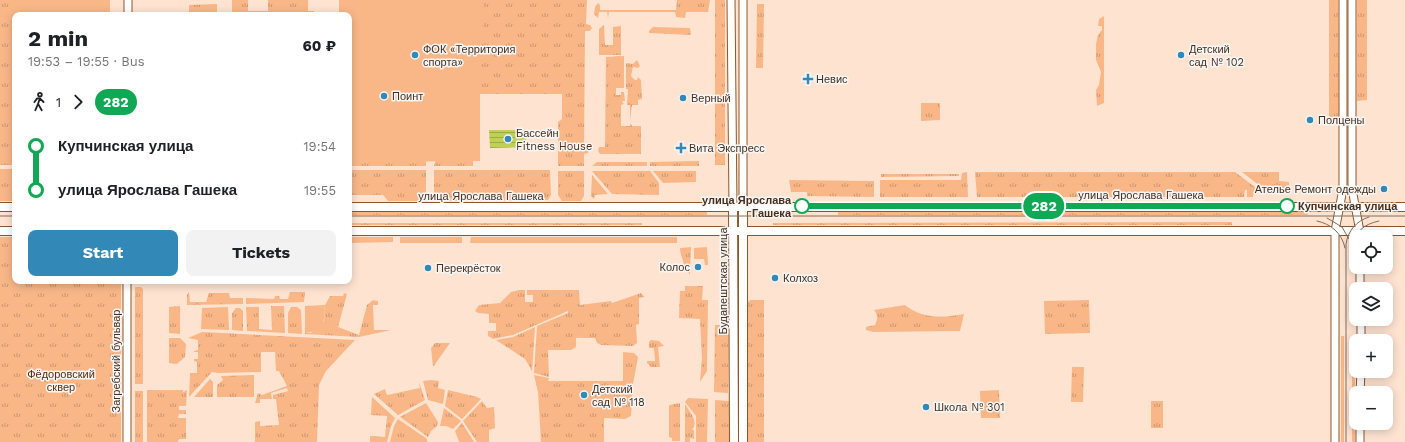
<!DOCTYPE html>
<meta charset="utf-8">
<style>
:root{--surface:#fff;--page:#f2f2f2;--text:#202124;--muted:#757577;--accent:#3289b8}
body{margin:0;font-family:"Work Sans",sans-serif;background:var(--page);color:var(--text);height:100vh;display:flex;flex-direction:column;font-size:15px;white-space:nowrap}
*{box-sizing:border-box;margin:0}
p{font-size:13px;color:var(--muted)}
.icon{flex:none;width:22px;height:22px;fill:none;stroke:currentColor;stroke-width:2;stroke-linecap:round;stroke-linejoin:round}
.map{position:relative;flex:1;overflow:hidden}
.panel{position:absolute;left:12px;top:12px;width:340px;height:272px;display:flex;flex-direction:column;background:var(--surface);border-radius:8px;box-shadow:0 2px 10px #0003}
.panel>*{flex:none}
.badge{padding:0 8px;border-radius:13px;font-size:14px;line-height:26px}
.buttons{position:absolute;left:1349px;top:230px;display:grid;gap:8px}
.buttons a{display:grid;place-items:center;width:44px;height:44px;border-radius:8px;background:var(--surface);box-shadow:0 2px 10px #0003;font-size:20px}
.map>.badge{position:absolute;translate:-50% -50%;box-shadow:0 0 0 2px #fff}
.legs{display:flex;align-items:center;gap:6px;height:44px;padding:0 16px;font-size:13px}
.legs p{margin-inline-start:auto}
.headline{display:flex;align-items:center;justify-content:space-between;height:68px;padding:0 16px}
h1{font-size:22px;font-weight:700;line-height:30px}
.action{display:flex;gap:8px;margin-top:auto;padding:8px 16px}
.action a{flex:1;height:46px;border-radius:8px;background:var(--accent);color:#fff;font-size:16px;font-weight:700;line-height:46px;text-align:center}
.action a+a{background:var(--page);color:var(--text)}
ul{padding:0 16px;list-style:none}
li{display:flex;align-items:center;gap:14px;height:44px;font-size:15px}
li i{display:grid;place-items:center;width:6px;height:100%;margin:0 5px;background:currentColor}
li i::after{content:'';width:10px;height:10px;margin:-5px;border:3px solid;border-radius:50%;background:var(--surface)}
li p{margin-inline-start:auto}
li:first-child i{background:linear-gradient(#0000 50%,currentColor 0)}
li:last-child i{background:linear-gradient(currentColor 50%,#0000 0)}
.map>svg:first-child{display:block}
.grass{fill:url(#grass-tufts)}
.forest{fill:url(#forest-crowns)}
.garden{fill:#f9b788}
.water{fill:url(#water-rules)}
.lines{fill:none;stroke-linecap:round;stroke-linejoin:round}
.minor-casing{stroke:#8f5629;stroke-width:9}
.tertiary-casing{stroke:#8f5629;stroke-width:10}
.minor{stroke:#fff;stroke-width:7}
.tertiary{stroke:#fff;stroke-width:8}
.tram{stroke:#866c5a;stroke-width:1}
.line-1-casing{stroke:#fff;stroke-width:9}
.line-1{stroke:#10a855;stroke-width:6}
.poi-dot{fill:#3289b8;stroke:#f6f6f6;stroke-width:1.5}
.stop-1-dot{fill:#fff;stroke:#10a855;stroke-width:2}
.labels{text-anchor:middle;dominant-baseline:central;stroke-width:3;stroke-linejoin:round;paint-order:stroke}
.poi-label{font-size:11px;fill:#482f1c;stroke:#f6f6f6;text-anchor:start}
.street-label{font-size:11px;fill:#482f1c;stroke:#f6f6f6}
.stop-label{font-size:11px;font-weight:bold;fill:#482f1c;stroke:#f6f6f6;text-anchor:end}
.park-label{font-size:11px;fill:#542d0c;stroke:#f6f6f6}
</style>
<div class="map">
<svg width="1405" height="442" viewBox="0 0 1405 442">
<defs>
<pattern id="grass-tufts" width="24" height="20" patternUnits="userSpaceOnUse"><rect width="24" height="20" fill="#f9b788"/><path d="M3 7l-1-3M5 7V3M7 7l1-3M15 17l-1-3M17 17v-4M19 17l1-3" fill="none" stroke="#cc956e"/></pattern>
<pattern id="forest-crowns" width="20" height="18" patternUnits="userSpaceOnUse"><rect width="20" height="18" fill="#f9b788"/><path d="M2 6a3 3 0 1 1 6 0M12 15a3 3 0 1 1 6 0" fill="none" stroke="#cc956e"/></pattern>
<pattern id="water-rules" width="6" height="5" patternUnits="userSpaceOnUse"><rect width="6" height="5" fill="#bfd154"/><path d="M0 2.5h6" fill="none" stroke="#9daa45"/></pattern>
</defs>
<rect width="100%" height="100%" fill="#fee3d1"/>
<g class="grass">
<path d="M 0,0 L 17,0 L 17,15 L 15,15 L 15,165 L 0,165 Z"/>
<path d="M 232,0 L 248,0 L 248,11 L 268,11 L 268,0 L 308,0 L 308,11 L 314,11 L 314,14 L 313,15 L 232,15 Z"/>
<path d="M 480,0 L 587,0 L 586,24 L 590,25 L 592,28 L 590,31 L 585,31 L 584,146 L 590,147 L 590,149 L 588,153 L 584,154 L 584,166 L 558,166 L 558,122 L 562,119 L 562,94 L 480,94 L 480,161 L 473,161 L 473,166 L 434,166 Z"/>
<path d="M 677,0 L 710,0 L 708,12 L 686,12 L 685,18 L 676,17 L 675,12 L 609,12 L 608,18 L 607,12 L 599,12 L 598,18 L 594,14 L 595,7 L 598,3 L 600,5 L 600,10 L 676,10 Z"/>
<rect x="715" y="0" width="10" height="165"/>
<path d="M 1329,0 L 1338,0 L 1339,121 L 1329,121 Z"/>
<path d="M 1357,0 L 1367,0 L 1367,100 L 1357,101 Z"/>
<path d="M 217,4 L 217,15 L 189,15 L 189,5 Z"/>
<path d="M 757,4 L 764,4 L 763,68 L 756,68 Z"/>
<path d="M 1104,16 L 1104,103 L 1097,106 L 1096,90 L 1099,85 L 1101,72 L 1096,60 L 1096,44 L 1098,35 L 1102,30 L 1102,26 L 1098,26 L 1099,19 Z"/>
<path d="M 604,25 L 605,45 L 613,45 L 613,27 L 621,26 L 621,55 L 599,55 L 599,29 Z"/>
<path d="M 653,27 L 690,28 L 691,35 L 649,33 L 649,31 Z"/>
<path d="M 624,56 L 624,88 L 616,88 L 616,95 L 621,95 L 621,92 L 624,92 L 625,101 L 622,101 L 624,104 L 621,105 L 621,126 L 630,126 L 630,123 L 632,126 L 641,126 L 641,154 L 600,154 L 598,151 L 599,147 L 605,147 L 606,57 Z"/>
<path d="M 637,60 L 640,66 L 638,68 L 633,67 L 631,76 L 635,80 L 637,80 L 638,77 L 641,80 L 642,99 L 638,100 L 638,105 L 632,105 L 630,121 L 630,105 L 627,105 L 628,89 L 626,89 L 626,63 L 633,64 Z"/>
<path d="M 921,103 L 940,103 L 940,120 L 921,121 Z"/>
<path d="M 349,156 L 426,160 L 426,166 L 349,166 Z"/>
<path d="M 699,161 L 699,166 L 650,166 L 650,162 Z"/>
<path d="M 597,162 L 647,162 L 647,166 L 592,166 Z"/>
<rect x="0" y="169" width="15" height="32"/>
<path d="M 349,170 L 426,170 L 426,197 L 423,201 L 388,201 L 383,195 L 349,195 Z"/>
<path d="M 434,170 L 550,170 L 551,195 L 548,200 L 438,201 L 434,197 Z"/>
<path d="M 558,171 L 584,171 L 584,196 L 581,201 L 562,201 L 558,195 Z"/>
<path d="M 592,171 L 650,171 L 659,183 L 659,195 L 612,194 Z"/>
<path d="M 653,171 L 696,171 L 696,182 L 663,183 Z"/>
<path d="M 967,172 L 968,197 L 880,197 L 880,180 L 961,180 L 962,173 Z"/>
<path d="M 975,172 L 1235,172 L 1259,190 L 1254,190 L 1253,197 L 1247,197 L 1247,190 L 1245,190 L 1244,197 L 977,197 Z"/>
<path d="M 1242,172 L 1279,172 L 1279,181 L 1289,182 L 1289,193 L 1265,190 Z"/>
<path d="M 881,174 L 959,174 L 959,176 L 881,177 Z"/>
<path d="M 592,175 L 608,194 L 595,195 L 594,199 L 591,196 Z"/>
<path d="M 789,180 L 874,181 L 874,197 L 807,196 L 807,192 L 791,192 Z"/>
<rect x="349" y="212" width="358" height="3"/>
<path d="M 838,212 L 1307,212 L 1308,215 L 838,215 Z"/>
<path d="M 1232,222 L 1232,225 L 773,225 L 773,223 Z"/>
<rect x="349" y="223" width="293" height="2"/>
<path d="M 0,237 L 15,237 L 15,281 L 121,281 L 121,442 L 0,442 Z"/>
<path d="M 349,237 L 393,237 L 393,242 L 349,243 Z"/>
<rect x="400" y="237" width="62" height="6"/>
<path d="M 471,237 L 677,237 L 677,243 L 470,243 Z"/>
<path d="M 691,247 L 690,274 L 684,270 C 685,262 680,256 680,248 Z"/>
<path d="M 707,247 L 708,265 L 705,265 L 704,259 L 694,259 L 694,248 Z"/>
<path d="M 685,286 L 703,286 L 702,300 L 708,300 L 707,371 L 700,382 L 702,358 L 700,319 L 679,318 L 680,291 L 685,291 Z"/>
<path d="M 135,287 L 141,287 L 143,289 L 143,384 L 135,384 Z"/>
<path d="M 519,290 L 525,290 L 525,302 L 533,302 L 533,295 L 527,295 L 527,290 L 579,290 L 580,305 L 611,301 L 612,303 L 641,293 L 644,297 L 639,298 L 639,324 L 636,325 L 637,343 L 633,346 L 601,345 L 597,343 L 595,338 L 576,338 L 576,347 L 571,350 L 548,350 L 549,377 L 534,373 L 537,326 L 568,313 L 568,311 L 513,335 L 493,339 L 488,336 L 488,331 L 496,331 L 496,323 L 489,323 L 489,314 L 478,313 L 475,311 L 479,305 L 500,303 L 511,292 Z"/>
<path d="M 189,292 L 190,302 L 206,302 L 209,293 L 229,293 L 230,298 L 243,298 L 243,304 L 187,305 L 187,295 Z"/>
<path d="M 290,292 L 305,292 L 304,302 L 246,304 L 246,298 L 274,299 L 275,296 L 279,296 L 280,299 L 288,299 Z"/>
<path d="M 344,293 L 347,294 L 338,327 L 359,335 L 367,305 L 373,300 L 378,301 L 378,305 L 373,305 L 374,330 L 391,330 L 359,337 L 305,334 L 305,332 L 311,333 L 324,321 L 325,305 L 330,296 L 343,296 Z"/>
<path d="M 750,300 L 764,300 L 764,442 L 748,442 L 748,302 Z"/>
<path d="M 1089,300 L 1090,333 L 1045,334 L 1044,301 Z"/>
<path d="M 905,305 C 922,319 943,318 964,314 L 960,331 L 873,332 L 866,330 L 866,327 L 875,325 C 878,319 878,315 874,310 Z"/>
<path d="M 180,306 L 180,334 L 169,333 L 169,307 Z"/>
<path d="M 271,306 L 284,306 L 285,333 L 247,331 L 246,307 L 259,307 L 259,329 L 272,330 Z"/>
<path d="M 228,307 L 229,330 L 201,329 L 202,308 Z"/>
<path d="M 291,307 L 297,307 L 301,310 L 302,334 L 288,333 L 288,313 Z"/>
<path d="M 236,308 L 240,308 L 243,311 L 243,331 L 232,330 L 232,313 Z"/>
<path d="M 715,325 L 729,325 L 728,393 L 714,392 Z"/>
<path d="M 535,327 L 532,371 L 525,359 L 496,340 L 513,337 Z"/>
<path d="M 202,332 L 355,340 L 326,371 L 319,385 L 317,442 L 255,442 L 255,422 L 260,421 L 260,426 L 279,425 L 276,399 L 273,399 L 273,395 L 288,391 L 287,388 L 271,393 L 272,399 L 260,399 L 260,403 L 255,403 L 258,393 L 262,395 L 287,386 L 279,371 L 276,371 L 275,352 L 261,352 L 261,372 L 218,373 L 212,372 L 189,397 L 190,373 L 197,373 L 197,362 L 194,361 L 194,359 L 198,359 L 198,352 L 194,352 L 194,351 L 198,350 L 198,340 L 188,338 Z"/>
<rect x="1341" y="336" width="3" height="106"/>
<rect x="1352" y="336" width="3" height="106"/>
<path d="M 169,338 L 180,338 L 186,344 L 185,357 L 177,364 L 169,363 Z"/>
<path d="M 651,340 L 659,341 L 664,346 L 658,347 L 660,367 L 651,367 L 647,363 L 647,361 L 655,361 L 654,348 L 649,348 L 649,342 Z"/>
<path d="M 435,343 L 450,343 L 433,367 L 431,348 Z"/>
<path d="M 623,352 L 634,353 L 638,357 L 633,384 L 631,416 L 625,419 L 604,418 L 604,442 L 541,442 L 538,392 L 534,375 L 549,378 L 548,381 L 623,381 Z"/>
<path d="M 1072,367 L 1084,367 L 1083,402 L 1071,402 Z"/>
<path d="M 254,375 L 254,397 L 217,397 L 217,385 L 223,380 L 221,376 Z"/>
<path d="M 210,379 L 213,382 L 213,397 L 194,397 Z"/>
<path d="M 431,380 L 439,381 L 438,388 L 445,390 L 443,404 L 428,400 L 423,381 Z"/>
<path d="M 419,382 L 425,400 L 398,415 L 374,394 L 385,389 L 387,395 L 420,388 Z"/>
<path d="M 147,390 L 183,390 L 183,392 L 187,390 L 186,406 L 179,406 L 179,410 L 186,410 L 186,414 L 179,414 L 178,418 L 186,418 L 186,439 L 179,439 L 178,442 L 147,442 Z"/>
<path d="M 448,390 L 477,397 L 481,399 L 462,419 L 445,406 Z"/>
<path d="M 999,390 L 1000,418 L 981,418 L 980,391 Z"/>
<rect x="135" y="391" width="8" height="51"/>
<path d="M 372,397 L 395,418 L 391,426 L 387,442 L 370,442 L 370,436 L 385,437 L 387,416 L 371,415 Z"/>
<path d="M 688,398 L 708,399 L 707,442 L 696,442 L 696,416 L 685,402 Z"/>
<path d="M 715,400 L 729,401 L 729,442 L 715,442 Z"/>
<path d="M 482,401 L 487,408 L 494,407 L 495,428 L 489,430 L 489,442 L 477,442 L 463,421 Z"/>
<rect x="1151" y="401" width="12" height="27"/>
<path d="M 426,403 L 438,422 L 437,426 L 431,431 L 428,437 L 400,417 Z"/>
<path d="M 680,403 L 680,441 L 672,441 L 672,438 L 669,437 L 669,405 Z"/>
<path d="M 685,404 C 690,412 699,422 692,430 L 694,430 L 694,439 L 690,438 L 690,442 L 685,442 Z"/>
<path d="M 444,408 L 461,421 L 453,429 L 446,426 L 440,426 Z"/>
<path d="M 398,419 L 427,439 L 427,442 L 390,442 L 394,426 Z"/>
<path d="M 462,423 L 474,442 L 459,442 L 455,431 Z"/>
</g>
<path class="forest" d="M 44,373 L 63,373 L 63,381 L 44,383 Z"/>
<g class="garden">
<rect x="17" y="0" width="93" height="15"/>
<path d="M 339,0 L 484,0 L 480,94 L 480,161 L 349,162 L 349,15 L 339,15 Z"/>
<path d="M 325,305 C 324,320 325,334 305,332 L 305,306 Z"/>
</g>
<path class="water" d="M 489,130 L 526,130 L 526,147 L 490,148 Z"/>
<g class="lines">
<g class="minor-casing">
<g id="minor">
<path d="M 128,0 L 128,15"/>
<path d="M 731,0 L 733,207"/>
<path d="M 743,0 L 743,207"/>
<path d="M 1352,0 L 1352,189 L 1361,237"/>
<path d="M 1360,267 L 1360,289"/>
<path d="M 1361,319 L 1361,341"/>
<path d="M 1360,393 L 1361,371"/>
<path d="M 127,442 L 127,281"/>
<path d="M 1335,442 L 1335,231 L 1343,189 L 1343,0"/>
<path d="M 1360,442 L 1360,423"/>
</g>
</g>
<g class="tertiary-casing">
<g id="tertiary">
<path d="M 0,207 L 15,207"/>
<path d="M 349,207 L 1405,207"/>
<path d="M 733,207 L 734,442"/>
<path d="M 0,231 L 15,231"/>
<path d="M 349,231 L 1405,231"/>
<path d="M 743,442 L 743,207"/>
</g>
</g>
<use href="#minor" class="minor"/>
<use href="#tertiary" class="tertiary"/>
<g class="tram">
<path d="M 0,216 L 15,216"/>
<path d="M 349,216 L 1405,216"/>
<path d="M 1327,218 L 1342,227 L 1349,239"/>
<path d="M 1317,221 C 1331,224 1342,233 1345,248"/>
<path d="M 1351,248 C 1354,232 1364,224 1379,221"/>
<path d="M 1346,442 L 1346,244 C 1348,231 1356,221 1369,217"/>
</g>
</g>
<g class="lines">
<g class="line-1-casing">
<path id="line-1" d="M 802,206 L 1287,206"/>
</g>
<use href="#line-1" class="line-1"/>
</g>
<g class="poi-dot">
<circle cx="415" cy="55" r="4"/>
<circle cx="1181" cy="55" r="4"/>
<path d="M806 73h4v4h4v4h-4v4h-4v-4h-4v-4h4z"/>
<circle cx="384" cy="96" r="4"/>
<circle cx="683" cy="98" r="4"/>
<circle cx="1310" cy="120" r="4"/>
<circle cx="508" cy="139" r="4"/>
<path d="M679 142h4v4h4v4h-4v4h-4v-4h-4v-4h4z"/>
<circle cx="1384" cy="189" r="4"/>
<circle cx="698" cy="267" r="4"/>
<circle cx="428" cy="268" r="4"/>
<circle cx="775" cy="278" r="4"/>
<circle cx="584" cy="395" r="4"/>
<circle cx="926" cy="407" r="4"/>
</g>
<g class="stop-1-dot">
<circle cx="802" cy="206" r="7"/>
<circle cx="1287" cy="206" r="7"/>
</g>
<g class="labels">
<g class="poi-label">
<text x="423" y="49">ФОК «Территория<tspan x="423" dy="13">спорта»</tspan></text>
<text x="1189" y="49">Детский<tspan x="1189" dy="13">сад № 102</tspan></text>
<text x="816" y="79">Невис</text>
<text x="392" y="96">Поинт</text>
<text x="691" y="98">Верный</text>
<text x="1318" y="120">Полцены</text>
<text x="516" y="133">Бассейн<tspan x="516" dy="13">Fitness House</tspan></text>
<text x="689" y="148">Вита Экспресс</text>
<text x="1376" y="189" text-anchor="end">Ателье Ремонт одежды</text>
<text x="690" y="267" text-anchor="end">Колос</text>
<text x="436" y="268">Перекрёсток</text>
<text x="783" y="278">Колхоз</text>
<text x="592" y="389">Детский<tspan x="592" dy="13">сад № 118</tspan></text>
<text x="934" y="407">Школа № 301</text>
</g>
<g class="street-label">
<text x="1141" y="195">улица Ярослава Гашека</text>
<text x="481" y="196">улица Ярослава Гашека</text>
<text transform="translate(723 281) rotate(-90)">Будапештская улица</text>
<text transform="translate(116 361) rotate(-90)">Загребский бульвар</text>
</g>
<g class="stop-label">
<text x="791" y="200">улица Ярослава<tspan x="791" dy="13">Гашека</tspan></text>
<text x="1298" y="206" text-anchor="start">Купчинская улица</text>
</g>
<g class="park-label">
<text x="61" y="374">Фёдоровский<tspan x="61" dy="13">сквер</tspan></text>
</g>
</g>
</svg>
<div class="buttons">
<a><svg class="icon" aria-label="locate" viewBox="0 0 24 24"><circle cx="12" cy="12" r="6"/><path d="M12 2v4M12 18v4M2 12h4M18 12h4"/></svg></a>
<a><svg class="icon" aria-label="layers" viewBox="0 0 24 24"><path d="M12 4l9 5-9 5-9-5zM3 14l9 5 9-5"/></svg></a>
<a>+</a>
<a>−</a>
</div>
<b class="badge" style="left:1044px;top:206px;background:#10a855;color:#fff">282</b>
<section class="panel">
<div class="headline"><div><h1>2 min</h1><p>19:53 – 19:55 · Bus</p></div><b>60 ₽</b></div>
<div class="legs"><svg class="icon" aria-label="walk" viewBox="0 0 24 24"><circle cx="13" cy="4" r="2"/><path d="M13 8l-2 6 4 7M11 14l-3 7M7 12l3-4h3l4 4"/></svg>1<svg class="icon" aria-label="forward" viewBox="0 0 24 24"><path d="M9 5l7 7-7 7"/></svg><b class="badge" style="background:#10a855;color:#fff">282</b></div>
<ul>
<li><i style="color:#10a855"></i><b>Купчинская улица</b><p>19:54</p></li>
<li><i style="color:#10a855"></i><b>улица Ярослава Гашека</b><p>19:55</p></li>
</ul>
<div class="action"><a>Start</a><a>Tickets</a></div>
</section>
</div>
